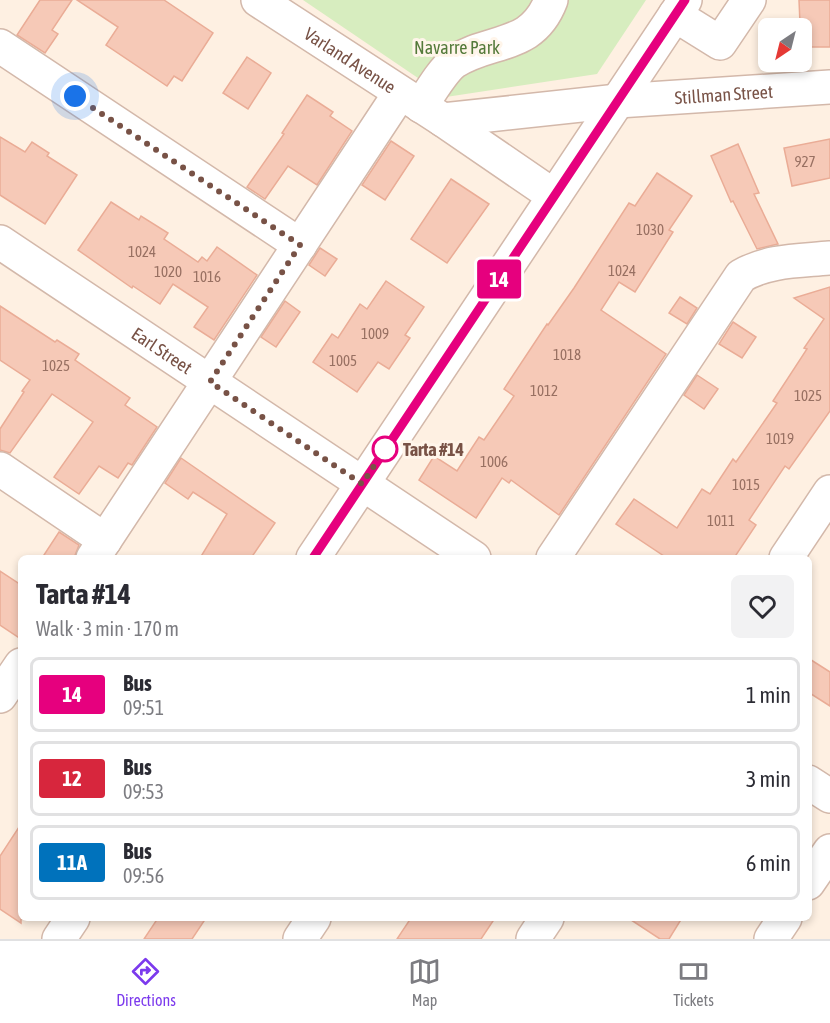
<!DOCTYPE html>
<meta charset="utf-8">
<style>
:root{--surface:#fff;--page:#f2f2f3;--text:#2b2b33;--muted:#7c7c81;--line:#e1e1e2;--accent:#7c3aed}
body{margin:0;font-family:"Asap Condensed",sans-serif;background:var(--page);color:var(--text);height:100vh;display:flex;flex-direction:column;font-size:22px;white-space:nowrap}
*{box-sizing:border-box;margin:0}
p{font-size:20px;color:var(--muted)}
.icon{flex:none;width:33px;height:33px;fill:none;stroke:currentColor;stroke-width:2;stroke-linecap:round;stroke-linejoin:round}
.map{position:relative;flex:1;overflow:hidden}
.details{position:absolute;left:18px;top:555px;width:794px;height:366px;display:flex;flex-direction:column;background:var(--surface);border-radius:9px;box-shadow:0 3px 9px #0003}
.details>*{flex:none}
.badge{padding:0 12px;border-radius:4px;font-size:21px;line-height:39px}
.needle{width:39px;rotate:215deg}
.buttons{position:absolute;left:758px;top:18px;display:grid;gap:12px}
.buttons a{display:grid;place-items:center;width:54px;height:54px;border-radius:9px;background:var(--surface);box-shadow:0 3px 9px #0003;font-size:30px}
.you{position:absolute;width:30px;height:30px;margin:-15px;border:4px solid #fff;border-radius:50%;background:#1a73e8;box-shadow:0 0 0 9px #1a73e833}
.map>.badge{position:absolute;translate:-50% -50%;box-shadow:0 0 0 3px #fff}
.round{display:grid;place-items:center;flex:none;width:63px;height:63px;border-radius:9px;background:var(--page)}
.head{display:flex;align-items:center;justify-content:space-between;height:102px;padding:0 18px}
h1{font-size:28px;font-weight:700;line-height:45px}
ul{padding:0;list-style:none}
li{display:flex;align-items:center;gap:18px;height:75px;margin:0 12px 9px;padding:0 6px;border:3px solid var(--line);border-radius:9px}
li div{flex:1}
li b{display:block;font-size:22px}
li em{font-style:normal}
li .badge{min-width:66px;font-weight:700;text-align:center}
.tabs{display:flex;justify-content:space-around;align-items:center;height:84px;border-top:2px solid var(--line);background:var(--surface);font-size:16px;color:var(--muted)}
.tabs a{display:grid;justify-items:center;gap:3px}
.tabs .selected{color:var(--accent)}
.map>svg:first-child{display:block}
.green{fill:#d7edbf}
.building{fill:#f6c9b7;stroke:#eaac96;stroke-width:1.5}
.lines{fill:none;stroke-linecap:round;stroke-linejoin:round}
.minor-casing{stroke:#d3b8aa;stroke-width:36}
.minor{stroke:#fff;stroke-width:33}
.line-casing{stroke:#fff;stroke-width:14}
.line{stroke:#e6007e;stroke-width:9}
.walk{stroke:#785246;stroke-width:6;stroke-dasharray:0 10.8}
.stop-dot{fill:#fff;stroke:#e6007e;stroke-width:3}
.labels{text-anchor:middle;dominant-baseline:central;stroke-width:6;stroke-linejoin:round;paint-order:stroke}
.number-label{font-size:15px;fill:#987062}
.park-label{font-size:18px;fill:#547a3a;stroke:#fff5ea}
.street-label{font-size:18px;fill:#785246;stroke:#fff5ea}
.stop-label{font-size:18px;font-weight:bold;fill:#785246;stroke:#fff5ea;text-anchor:start}
</style>
<div class="map">
<svg width="830" height="939" viewBox="0 0 830 939">
<rect width="100%" height="100%" fill="#fef0e2"/>
<path class="green" d="M 303,0 L 646,0 L 597,74 L 446,97 Z"/>
<g class="building">
<path d="M 40,0 L 72,0 L 52,30 L 58,34 L 45,53 L 17,35 Z"/>
<path d="M 77,0 L 164,0 L 213,33 L 182,81 L 174,76 L 167,86 L 106,45 L 118,27 Z"/>
<path d="M 799,0 L 830,0 L 830,47 L 801,47 Z"/>
<path d="M 247,57 L 271,73 L 248,109 L 223,93 Z"/>
<path d="M 307,95 L 333,112 L 330,116 L 352,131 L 317,185 L 288,166 L 265,199 L 247,187 L 284,134 L 282,133 Z"/>
<path d="M 0,137 L 25,152 L 32,142 L 49,153 L 47,156 L 77,175 L 45,224 L 0,195 Z"/>
<path d="M 830,139 L 830,178 L 792,186 L 784,148 Z"/>
<path d="M 391,141 L 414,156 L 385,200 L 362,185 Z"/>
<path d="M 738,144 L 759,193 L 754,194 L 778,244 L 757,249 L 733,201 L 731,202 L 711,156 Z"/>
<path d="M 657,173 L 692,196 L 669,230 L 673,232 L 635,292 L 619,282 L 601,310 L 666,354 L 559,515 L 511,480 L 509,483 L 502,478 L 476,518 L 419,480 L 434,456 L 457,471 L 479,437 L 484,440 L 514,396 L 504,389 L 547,324 L 548,325 L 574,288 L 629,203 L 635,206 Z"/>
<path d="M 451,179 L 489,204 L 447,263 L 411,239 Z"/>
<path d="M 111,202 L 139,220 L 141,216 L 168,233 L 164,239 L 198,262 L 202,257 L 207,261 L 217,247 L 257,275 L 214,340 L 194,327 L 208,307 L 173,284 L 160,304 L 133,286 L 132,288 L 78,250 Z"/>
<path d="M 320,248 L 337,259 L 325,276 L 309,265 Z"/>
<path d="M 386,281 L 424,307 L 405,335 L 410,338 L 389,369 L 378,362 L 357,392 L 313,362 L 332,334 L 338,338 L 360,304 L 367,309 Z"/>
<path d="M 830,287 L 830,411 L 789,469 L 785,466 L 749,520 L 756,525 L 734,558 L 667,558 L 616,524 L 634,499 L 677,528 L 702,489 L 710,494 L 733,459 L 736,462 L 777,403 L 773,401 L 807,349 L 804,348 L 824,319 L 794,298 Z"/>
<path d="M 680,297 L 697,308 L 687,324 L 669,313 Z"/>
<path d="M 285,301 L 300,312 L 276,347 L 261,337 Z"/>
<path d="M 0,306 L 55,342 L 57,340 L 79,354 L 75,360 L 130,398 L 125,405 L 157,427 L 132,465 L 128,463 L 118,478 L 99,466 L 79,494 L 54,477 L 93,422 L 52,394 L 10,453 L 0,450 L 0,429 L 24,392 L 22,391 L 30,380 L 0,360 Z"/>
<path d="M 733,322 L 756,337 L 742,358 L 719,344 Z"/>
<path d="M 697,375 L 718,389 L 704,409 L 684,395 Z"/>
<path d="M 181,458 L 275,523 L 251,558 L 200,558 L 227,514 L 193,492 L 188,499 L 165,483 Z"/>
<path d="M 59,532 L 79,545 L 74,558 L 42,558 Z"/>
<path d="M 0,571 L 21,585 L 21,639 L 0,625 Z"/>
<path d="M 808,658 L 830,672 L 830,706 L 808,692 Z"/>
<path d="M 21,824 L 21,923 L 0,909 L 0,856 Z"/>
<path d="M 158,918 L 206,918 L 192,939 L 144,939 Z"/>
<path d="M 411,918 L 495,918 L 481,939 L 397,939 Z"/>
<path d="M 628,918 L 682,918 L 669,939 L 660,939 Z"/>
</g>
<g class="lines">
<g class="minor-casing">
<g id="minor">
<path id="s1" d="M 258,0 L 443,120 L 554,196"/>
<path d="M 675,15 L 720,43 L 749,0"/>
<path d="M 0,46 L 300,245"/>
<path d="M 421,106 C 429,94 443,70 454,62 C 491,38 532,50 551,0"/>
<path id="s2" d="M 443,120 L 618,101 L 830,87"/>
<path id="s3" d="M 0,242 L 474,558"/>
<path d="M 0,469 L 105,540"/>
<path d="M 93,558 L 400,93"/>
<path d="M 313,558 L 685,0"/>
<path d="M 553,558 L 741,276 C 768,260 799,261 830,258"/>
<path d="M 786,558 L 830,492"/>
<path d="M 0,696 L 21,665"/>
<path d="M 808,782 L 830,796"/>
<path d="M 808,883 L 830,851"/>
<path d="M 59,939 L 73,918"/>
<path d="M 300,939 L 314,918"/>
<path d="M 533,939 L 547,918"/>
<path d="M 771,939 L 785,918"/>
</g>
</g>
<use href="#minor" class="minor"/>
</g>
<g class="lines">
<g class="line-casing">
<path id="line" d="M 313,558 L 685,0"/>
</g>
<use href="#line" class="line"/>
<path class="walk" d="M 75,96 L 300,245 L 210,382 L 362,484 L 388,445 L 385,449"/>
</g>
<circle class="stop-dot" cx="385" cy="449" r="12"/>
<g class="labels">
<g class="number-label">
<text x="805" y="161">927</text>
<text x="650" y="229">1030</text>
<text x="142" y="251">1024</text>
<text x="622" y="270">1024</text>
<text x="168" y="271">1020</text>
<text x="207" y="276">1016</text>
<text x="375" y="333">1009</text>
<text x="567" y="354">1018</text>
<text x="343" y="360">1005</text>
<text x="56" y="365">1025</text>
<text x="544" y="390">1012</text>
<text x="808" y="395">1025</text>
<text x="780" y="438">1019</text>
<text x="494" y="461">1006</text>
<text x="746" y="484">1015</text>
<text x="721" y="520">1011</text>
</g>
<g class="park-label">
<text x="457" y="47">Navarre Park</text>
</g>
<g class="street-label">
<text stroke="none"><textPath href="#s1" startOffset="110">Varland Avenue</textPath></text>
<text stroke="none"><textPath href="#s2" startOffset="282">Stillman Street</textPath></text>
<text stroke="none"><textPath href="#s3" startOffset="195">Earl Street</textPath></text>
</g>
<g class="stop-label">
<text x="403" y="449">Tarta #14</text>
</g>
</g>
</svg>
<div class="buttons">
<a><svg class="needle" viewBox="-14 -14 28 28"><path d="M0-13l5 13h-10z" fill="#e53935"/><path d="M0 13l5-13h-10z" fill="#7c7c81"/></svg></a>
</div>
<div class="you" style="left:75px;top:96px"></div>
<b class="badge" style="left:499px;top:279px;background:#e6007e;color:#fff">14</b>
<section class="details">
<div class="head"><div><h1>Tarta #14</h1><p>Walk · 3 min · 170 m</p></div><a class="round"><svg class="icon" aria-label="heart" viewBox="0 0 24 24"><path d="M12 20l-8-8c-3-5 5-10 8-4 3-6 11-1 8 4z"/></svg></a></div>
<ul>
<li><span class="badge" style="background:#e6007e;color:#fff">14</span><div><b>Bus</b><p>09:51</p></div><em>1 min</em></li>
<li><span class="badge" style="background:#d7263d;color:#fff">12</span><div><b>Bus</b><p>09:53</p></div><em>3 min</em></li>
<li><span class="badge" style="background:#0072bc;color:#fff">11A</span><div><b>Bus</b><p>09:56</p></div><em>6 min</em></li>
</ul>
</section>
</div>
<nav class="tabs">
<a class="selected"><svg class="icon" aria-label="directions" viewBox="0 0 24 24"><path d="M12 3l9 9-9 9-9-9zM9 14v-3h6M13 9l2 2-2 2"/></svg>Directions</a>
<a><svg class="icon" aria-label="map" viewBox="0 0 24 24"><path d="M3 6l6-2 6 2 6-2v14l-6 2-6-2-6 2zM9 4v14M15 6v14"/></svg>Map</a>
<a><svg class="icon" aria-label="tickets" viewBox="0 0 24 24"><path d="M3 7h18v10H3zM15 7v10"/></svg>Tickets</a>
</nav>
